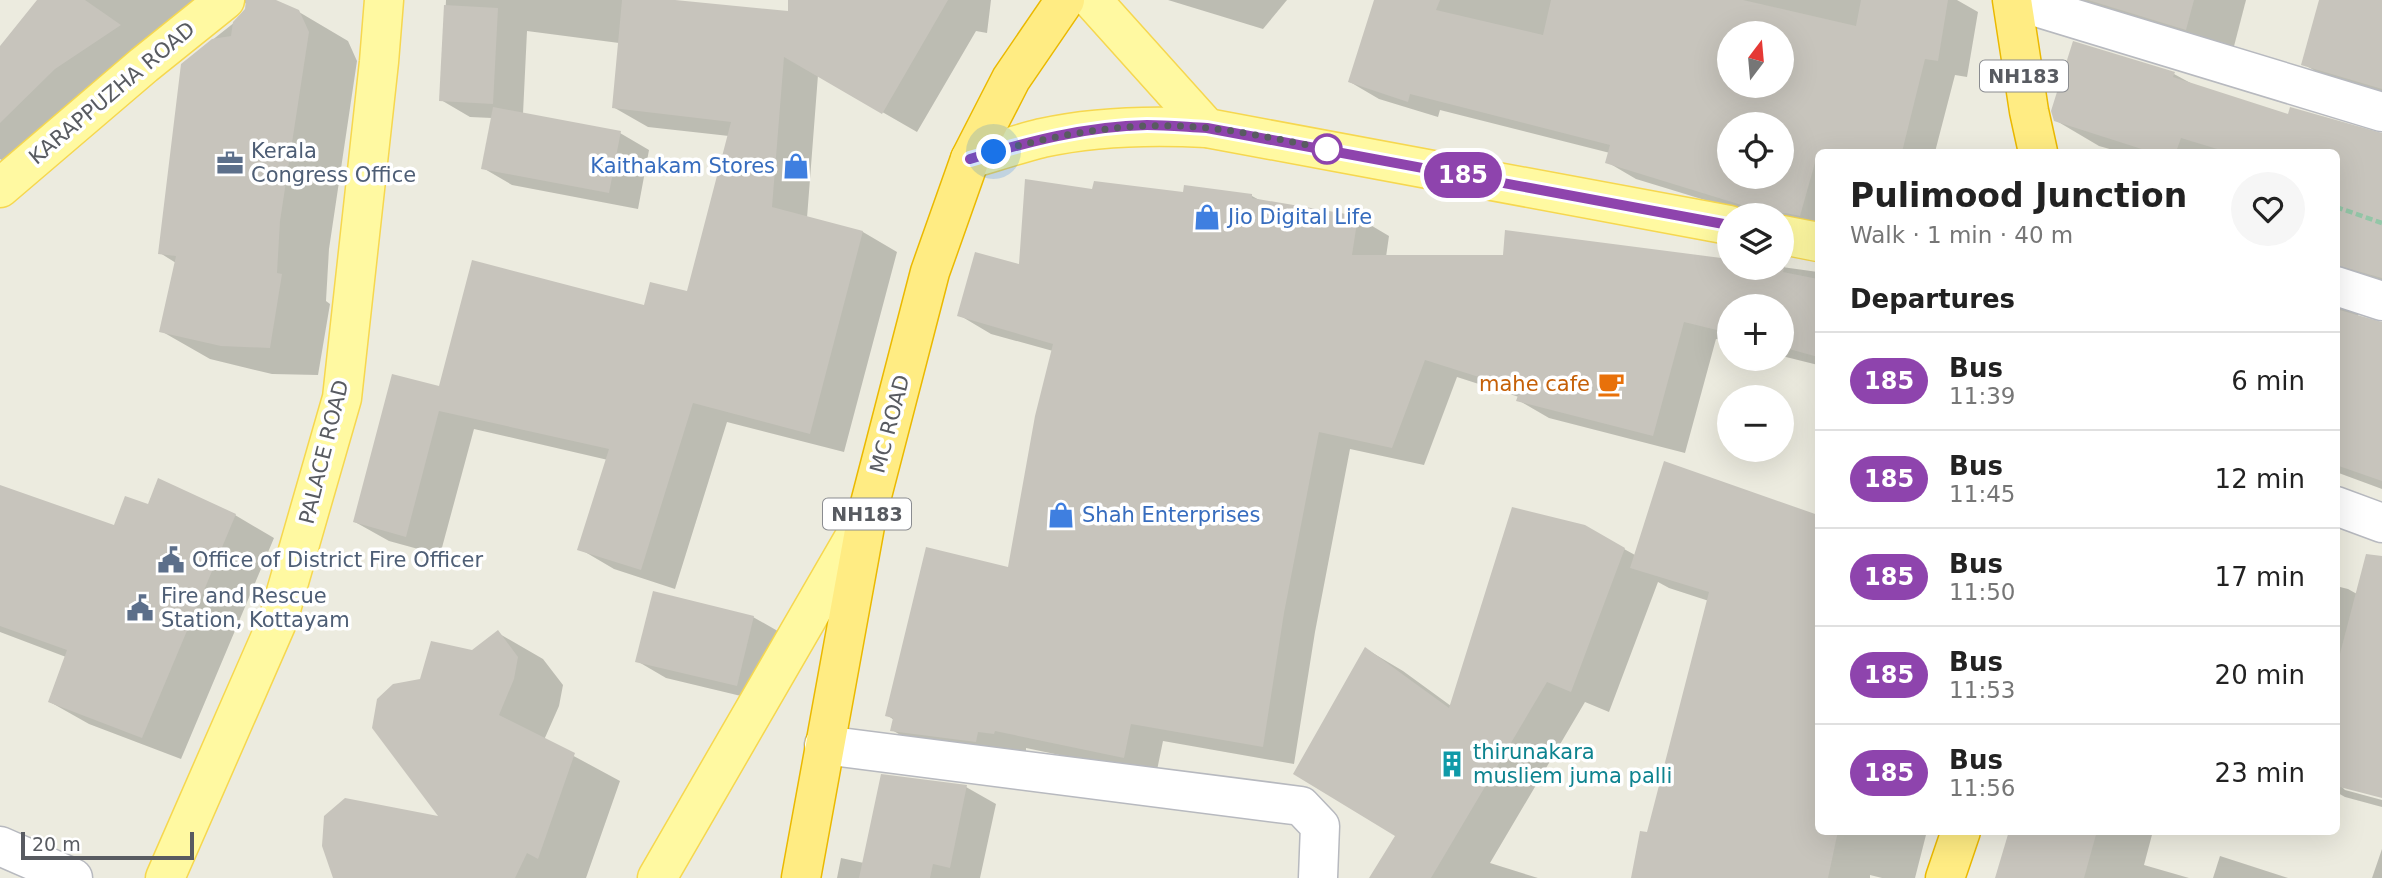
<!DOCTYPE html>
<meta charset="utf-8">
<style>
:root{--surface:#fff;--page:#f6f6f6;--text:#222;--muted:#767676;--line:#e0e0e0}
body{margin:0;font-family:"DejaVu Sans",sans-serif;background:var(--page);color:var(--text);height:100vh;display:flex;flex-direction:column;font-size:26px;white-space:nowrap}
*{box-sizing:border-box;margin:0}
p{font-size:23px;color:var(--muted)}
.icon{flex:none;width:38px;height:38px;fill:none;stroke:currentColor;stroke-width:2;stroke-linecap:round;stroke-linejoin:round}
.map{position:relative;flex:1;overflow:hidden}
.details{position:absolute;left:1815px;top:149px;width:525px;height:686px;display:flex;flex-direction:column;background:var(--surface);border-radius:10px;box-shadow:0 7px 28px #0002}
.details>*{flex:none}
.badge{padding:0 14px;border-radius:23px;font-size:24px;line-height:46px}
.needle{width:46px;rotate:16deg}
.tools{position:absolute;left:1717px;top:21px;display:grid;gap:14px}
.tools a{display:grid;place-items:center;width:77px;height:77px;border-radius:50%;background:var(--surface);box-shadow:0 7px 28px #0002;font-size:35px}
.scale{position:absolute;left:21px;bottom:18px;width:173px;box-sizing:border-box;padding-left:7px;border:4px solid #585b61;border-top:0;font-size:19px;line-height:24px;white-space:nowrap;color:#585b61;-webkit-text-stroke:5px #fff;paint-order:stroke}
.you{position:absolute;width:35px;height:35px;margin:-18px;border:5px solid #fff;border-radius:50%;background:#1a73e8;box-shadow:0 0 0 10px #1a73e833}
.map>.badge{position:absolute;translate:-50% -50%;box-shadow:0 0 0 4px #fff}
h2{padding:0 35px;font-size:26px;line-height:63px}
.round{display:grid;place-items:center;flex:none;width:74px;height:74px;border-radius:37px;background:var(--page)}
.overview{display:flex;align-items:center;justify-content:space-between;height:119px;padding:0 35px}
h1{font-size:33px;font-weight:700;line-height:52px}
ul{padding:0;list-style:none}
li{display:flex;align-items:center;gap:21px;height:98px;padding:0 35px;border-top:2px solid var(--line)}
li div{flex:1}
li b{display:block;font-size:26px}
li em{font-style:normal}
li .badge{min-width:77px;font-weight:700;text-align:center}
.map>svg:first-child{display:block}
.shadow{fill:#0003;fill-rule:evenodd}
.building{fill:#c7c4bc;fill-rule:evenodd}
.lines{fill:none;stroke-linecap:round;stroke-linejoin:round}
.minor-casing{stroke:#b7b9bf;stroke-width:41}
.major-casing{stroke:#f6d74f;stroke-width:41}
.highway-casing{stroke:#ebb900;stroke-width:41}
.path{stroke:#93c6a7;stroke-width:4.5;stroke-dasharray:7 3.5;stroke-linecap:butt}
.minor{stroke:#fff;stroke-width:38}
.major{stroke:#fff9a1;stroke-width:38}
.highway{stroke:#ffec83;stroke-width:38}
.line-casing{stroke:#fff;stroke-width:16}
.line{stroke:#8e44ad;stroke-width:10}
.walk{stroke:#585b61;stroke-width:7;stroke-dasharray:0 12.6}
.stop-dot{fill:#fff;stroke:#8e44ad;stroke-width:3.5}
.labels{text-anchor:middle;dominant-baseline:central;stroke-width:7;stroke-linejoin:round;paint-order:stroke}
.shield{fill:#fff;stroke:#8a8c90;stroke-width:2}
.shield-label{font-size:19px;font-weight:bold;fill:#585b61}
.street-label{font-size:21px;fill:#585b61;stroke:#fff}
.service-label{font-size:21px;fill:#4e5e75;stroke:#fff;text-anchor:start}
.shop-label{font-size:21px;fill:#366cbe;stroke:#fff;text-anchor:start}
.food-label{font-size:21px;fill:#c56008;stroke:#fff;text-anchor:end}
.culture-label{font-size:21px;fill:#0d838f;stroke:#fff;text-anchor:start}
</style>
<div class="map">
<svg width="2382" height="878" viewBox="0 0 2382 878">
<rect width="100%" height="100%" fill="#ecebdf"/>
<g class="shadow">
<path d="M 47,0 L 270,0 L 299,12 L 348,41 L 357,61 L 329,249 L 326,301 L 330,304 L 318,375 L 272,374 L 210,359 L 161,331 L 176,263 L 160,253 L 182,64 L 240,18 L 247,8 L 247,2 L 221,22 L 11,165 L 0,159 L 0,48 Z"/>
<path d="M 446,0 L 658,0 L 790,13 L 790,0 L 991,0 L 987,33 L 976,31 L 917,132 L 818,75 L 807,218 L 863,232 L 897,252 L 844,452 L 727,422 L 675,589 L 614,569 L 580,549 L 608,460 L 474,429 L 440,555 L 389,541 L 355,522 L 440,388 L 646,307 L 688,294 L 729,136 L 648,127 L 613,107 L 619,43 L 527,31 L 523,114 L 620,133 L 649,150 L 638,209 L 512,185 L 483,168 L 492,118 L 470,117 L 441,100 Z"/>
<path d="M 1168,0 L 1287,0 L 1263,29 Z"/>
<path d="M 1376,0 L 1957,0 L 1978,12 L 1967,77 L 1955,75 L 1935,152 L 1818,152 L 1818,230 L 1782,224 L 1782,215 L 1754,215 L 1636,179 L 1607,162 L 1610,153 L 1440,110 L 1438,117 L 1379,99 L 1350,82 ZM 1729,33 L 1782,33 L 1782,86 L 1729,86 ZM 1729,124 L 1782,124 L 1782,177 L 1729,177 Z"/>
<path d="M 2078,0 L 2246,0 L 2232,54 Z"/>
<path d="M 2321,0 L 2382,0 L 2382,100 L 2347,89 L 2303,64 Z"/>
<path d="M 2174,74 L 2196,86 L 2289,116 L 2382,135 L 2382,289 L 2359,304 L 2358,316 L 2382,324 L 2382,489 L 2336,472 L 2336,152 L 2120,152 L 2099,146 L 2055,120 Z"/>
<path d="M 1094,191 L 1252,196 L 1261,201 L 1357,217 L 1389,236 L 1386,257 L 1729,260 L 1729,268 L 1782,267 L 1818,272 L 1818,365 L 1782,356 L 1782,306 L 1729,306 L 1729,342 L 1716,339 L 1685,453 L 1549,418 L 1518,400 L 1519,397 L 1457,377 L 1424,465 L 1350,449 L 1315,632 L 1294,764 L 1163,741 L 1156,775 L 1026,748 L 1026,751 L 1010,749 L 1008,760 L 924,749 L 892,730 L 894,720 L 887,715 L 1009,569 L 1053,351 L 991,334 L 959,315 L 1021,267 Z"/>
<path d="M 1665,464 L 1818,516 L 1818,831 L 1927,831 L 1915,878 L 1882,878 L 1870,875 L 1870,878 L 1633,878 L 1648,834 L 1709,601 L 1669,588 L 1658,582 L 1609,712 L 1585,702 L 1490,863 L 1538,878 L 1383,878 L 1398,835 L 1366,649 L 1403,671 L 1451,706 L 1584,527 L 1635,555 Z"/>
<path d="M 0,487 L 115,527 L 149,506 L 235,515 L 274,538 L 181,759 L 89,724 L 50,702 L 66,657 L 0,632 Z"/>
<path d="M 2336,586 L 2348,589 L 2382,608 L 2382,796 L 2340,785 L 2345,790 L 2382,800 L 2382,807 L 2345,797 L 2336,792 Z"/>
<path d="M 753,617 L 783,634 L 766,702 L 666,678 L 637,661 Z"/>
<path d="M 498,633 L 543,659 L 563,685 L 559,706 L 544,740 L 620,781 L 586,878 L 334,878 L 442,819 L 422,680 L 472,652 Z"/>
<path d="M 966,787 L 996,804 L 980,878 L 837,878 L 841,858 L 864,863 Z"/>
<path d="M 2010,831 L 2153,831 L 2144,865 L 2189,878 L 1997,878 Z"/>
<path d="M 2382,849 L 2382,878 L 2372,878 Z"/>
<path d="M 2220,856 L 2288,878 L 2213,878 Z"/>
</g>
<g class="building">
<path d="M 37,0 L 85,0 L 121,25 L 55,69 L 0,123 L 0,46 Z"/>
<path d="M 246,0 L 276,0 L 299,10 L 309,32 L 280,221 L 277,273 L 282,274 L 270,348 L 221,346 L 159,332 L 176,256 L 158,254 L 181,64 L 212,39 L 231,36 L 233,22 L 245,9 Z"/>
<path d="M 622,0 L 675,0 L 788,11 L 788,0 L 948,0 L 882,114 L 784,57 L 772,207 L 863,231 L 810,434 L 693,403 L 641,570 L 577,550 L 609,449 L 439,411 L 406,537 L 353,522 L 392,374 L 439,386 L 472,260 L 644,305 L 650,282 L 687,291 L 731,122 L 612,108 Z"/>
<path d="M 1374,0 L 1440,0 L 1436,10 L 1543,35 L 1551,0 L 1743,0 L 1856,26 L 1861,0 L 1948,0 L 1938,61 L 1925,59 L 1902,152 L 1818,152 L 1800,216 L 1785,213 L 1774,215 L 1605,163 L 1610,145 L 1410,94 L 1408,102 L 1348,82 ZM 1729,33 L 1782,33 L 1782,86 L 1729,86 ZM 1729,124 L 1782,124 L 1782,177 L 1729,177 Z"/>
<path d="M 2088,0 L 2194,0 L 2186,30 Z"/>
<path d="M 2319,0 L 2382,0 L 2382,89 L 2301,65 Z"/>
<path d="M 444,5 L 498,8 L 493,104 L 439,101 Z"/>
<path d="M 2073,41 L 2175,72 L 2173,77 L 2288,114 L 2290,107 L 2382,133 L 2382,278 L 2336,265 L 2336,152 L 2227,152 L 2181,138 L 2176,152 L 2151,152 L 2054,121 L 2051,111 Z"/>
<path d="M 493,107 L 621,131 L 609,193 L 481,169 Z"/>
<path d="M 1025,179 L 1092,189 L 1094,181 L 1183,192 L 1184,185 L 1252,194 L 1252,198 L 1358,216 L 1352,255 L 1503,255 L 1505,230 L 1729,259 L 1729,268 L 1782,268 L 1782,265 L 1785,266 L 1783,272 L 1818,279 L 1818,357 L 1782,347 L 1782,306 L 1729,306 L 1729,333 L 1684,322 L 1653,436 L 1516,401 L 1520,390 L 1425,360 L 1392,448 L 1319,432 L 1284,613 L 1263,747 L 1131,724 L 1124,758 L 995,731 L 994,734 L 978,732 L 976,742 L 890,731 L 893,718 L 885,716 L 926,547 L 1008,567 L 1035,416 L 1053,344 L 957,316 L 975,252 L 1019,264 Z"/>
<path d="M 2336,309 L 2382,322 L 2382,481 L 2336,465 Z"/>
<path d="M 1664,461 L 1818,515 L 1818,831 L 1838,831 L 1828,878 L 1631,878 L 1640,831 L 1647,832 L 1709,592 L 1630,568 Z"/>
<path d="M 158,478 L 236,514 L 142,738 L 48,702 L 67,650 L 0,626 L 0,485 L 114,525 L 125,496 L 148,504 Z"/>
<path d="M 1512,507 L 1585,525 L 1625,548 L 1571,692 L 1547,682 L 1431,878 L 1369,878 L 1395,836 L 1293,774 L 1365,647 L 1449,708 Z"/>
<path d="M 2366,554 L 2382,556 L 2382,798 L 2336,786 L 2336,669 Z"/>
<path d="M 653,591 L 754,616 L 737,686 L 635,662 Z"/>
<path d="M 498,630 L 518,657 L 514,679 L 499,715 L 575,753 L 538,859 L 527,853 L 515,878 L 333,878 L 322,846 L 324,816 L 345,798 L 438,816 L 372,728 L 377,699 L 393,684 L 420,679 L 431,641 L 472,650 Z"/>
<path d="M 881,774 L 967,785 L 950,868 L 933,864 L 930,878 L 859,878 Z"/>
<path d="M 2009,831 L 2097,831 L 2084,878 L 1995,878 Z"/>
</g>
<g class="lines">
<g class="minor-casing">
<g id="minor">
<path d="M 2013,0 L 2382,112"/>
<path d="M 2336,286 L 2382,301"/>
<path d="M 2336,506 L 2382,523"/>
<path d="M 824,745 L 1301,806 L 1320,826 L 1318,878"/>
<path d="M 0,846 L 73,878"/>
</g>
</g>
<g class="major-casing">
<g id="major">
<path d="M 1092,0 L 1207,128"/>
<path d="M 970,159 C 994,152 1018,144 1042,138 C 1096,126 1152,125 1207,128 L 1729,225"/>
<path d="M 0,188 L 144,65 L 225,0"/>
<path d="M 1782,235 L 1818,242"/>
<path d="M 165,878 L 278,620 L 342,398 L 379,62 L 384,0"/>
<path d="M 657,878 L 866,517"/>
</g>
</g>
<g class="highway-casing">
<g id="highway">
<path d="M 2012,0 L 2029,111 L 2038,152"/>
<path d="M 801,878 L 867,515 L 930,272 L 970,159 L 1011,79 L 1065,0"/>
<path d="M 1945,878 L 1961,831"/>
</g>
</g>
<path class="path" d="M 2336,207 L 2382,223"/>
<use href="#minor" class="minor"/>
<use href="#major" class="major"/>
<use href="#highway" class="highway"/>
</g>
<g class="lines">
<g class="line-casing">
<path id="line" d="M 970,159 C 1027,142 1087,126 1147,125 C 1167,125 1187,127 1207,128 L 1729,225"/>
</g>
<use href="#line" class="line"/>
<path class="walk" d="M 994,152 C 1063,133 1135,120 1207,128 C 1250,132 1293,143 1335,150 L 1327,149"/>
</g>
<defs>
<g id="office-bare" transform="scale(2.1)"><path d="M-6-3h4V-5.5h4V-3h4V5H-6ZM-1-4.5V-3h2v-1.5ZM-6 0V1H6V0Z" fill="#5c6f8a" stroke="#fff" stroke-width="2.5" paint-order="stroke"/></g>
<g id="shop-bare" transform="scale(2.1)"><path d="M-5-2.5h2.3a2.7 3.5 0 0 1 5.4 0H5L5.5 6h-11ZM-1.5-2.5h3a1.5 2.3 0 0 0-3 0Z" fill="#3f7fe0" stroke="#fff" stroke-width="2.5" paint-order="stroke"/></g>
<g id="cafe-bare" transform="scale(2.1)"><path d="M-5.5-4.5H6V0H3Q3 3.5 0 3.5H-2.5Q-5.5 3.5-5.5 0ZM3-3.2v2h1.7v-2ZM-6 4.5H4V6H-6Z" fill="#e8710a" stroke="#fff" stroke-width="2.5" paint-order="stroke"/></g>
<g id="civic-bare" transform="scale(2.1)"><path d="M-.6-6.5H3V-4.5H.6V-3L4-1V1h2V6H-6V1h2V-1L-.6-3ZM-1.2 2.5V6h2.4V2.5Z" fill="#5c6f8a" stroke="#fff" stroke-width="2.5" paint-order="stroke"/></g>
<g id="building-bare" transform="scale(2.1)"><path d="M-4-6H4V6H1V3H-1V6H-4ZM-2.5-4.3h1.7v1.8h-1.7ZM.8-4.3h1.7v1.8H.8ZM-2.5-1h1.7V.8h-1.7ZM.8-1h1.7V.8H.8Z" fill="#0f9aa8" stroke="#fff" stroke-width="2.5" paint-order="stroke"/></g>
</defs>
<g fill-rule="evenodd">
<use href="#office-bare" x="230" y="163"/>
<use href="#shop-bare" x="796" y="166"/>
<use href="#shop-bare" x="1207" y="217"/>
<use href="#cafe-bare" x="1611" y="384"/>
<use href="#shop-bare" x="1061" y="515"/>
<use href="#civic-bare" x="171" y="560"/>
<use href="#civic-bare" x="140" y="608"/>
<use href="#building-bare" x="1452" y="764"/>
</g>
<circle class="stop-dot" cx="1327" cy="149" r="14"/>
<g class="labels">
<g class="shield">
<rect x="1980" y="60.5" width="88" height="31" rx="5"/>
<rect x="823" y="498.5" width="88" height="31" rx="5"/>
</g>
<g class="shield-label">
<text x="2024" y="76">NH183</text>
<text x="867" y="514">NH183</text>
</g>
<g class="street-label">
<text transform="translate(112 93) rotate(-40)">KARAPPUZHA ROAD</text>
<text transform="translate(890 424) rotate(-75)">MC ROAD</text>
<text transform="translate(324 452) rotate(-76)">PALACE ROAD</text>
</g>
<g class="service-label">
<text x="251" y="151">Kerala<tspan x="251" dy="24">Congress Office</tspan></text>
<text x="192" y="560">Office of District Fire Officer</text>
<text x="161" y="596">Fire and Rescue<tspan x="161" dy="24">Station, Kottayam</tspan></text>
</g>
<g class="shop-label">
<text x="775" y="166" text-anchor="end">Kaithakam Stores</text>
<text x="1228" y="217">Jio Digital Life</text>
<text x="1082" y="515">Shah Enterprises</text>
</g>
<g class="food-label">
<text x="1590" y="384">mahe cafe</text>
</g>
<g class="culture-label">
<text x="1473" y="752">thirunakara<tspan x="1473" dy="24">musliem juma palli</tspan></text>
</g>
</g>
</svg>
<div class="tools">
<a><svg class="needle" viewBox="-14 -14 28 28"><path d="M0-13l5 13h-10z" fill="#e53935"/><path d="M0 13l5-13h-10z" fill="#767676"/></svg></a>
<a><svg class="icon" aria-label="locate" viewBox="0 0 24 24"><circle cx="12" cy="12" r="6"/><path d="M12 2v4M12 18v4M2 12h4M18 12h4"/></svg></a>
<a><svg class="icon" aria-label="layers" viewBox="0 0 24 24"><path d="M12 4l9 5-9 5-9-5zM3 14l9 5 9-5"/></svg></a>
<a>+</a>
<a>−</a>
</div>
<div class="scale">20 m</div>
<div class="you" style="left:994px;top:152px"></div>
<b class="badge" style="left:1463px;top:175px;background:#8e44ad;color:#fff">185</b>
<section class="details">
<div class="overview"><div><h1>Pulimood Junction</h1><p>Walk · 1 min · 40 m</p></div><a class="round"><svg class="icon" aria-label="heart" viewBox="0 0 24 24"><path d="M12 20l-8-8c-3-5 5-10 8-4 3-6 11-1 8 4z"/></svg></a></div>
<h2>Departures</h2>
<ul>
<li><span class="badge" style="background:#8e44ad;color:#fff">185</span><div><b>Bus</b><p>11:39</p></div><em>6 min</em></li>
<li><span class="badge" style="background:#8e44ad;color:#fff">185</span><div><b>Bus</b><p>11:45</p></div><em>12 min</em></li>
<li><span class="badge" style="background:#8e44ad;color:#fff">185</span><div><b>Bus</b><p>11:50</p></div><em>17 min</em></li>
<li><span class="badge" style="background:#8e44ad;color:#fff">185</span><div><b>Bus</b><p>11:53</p></div><em>20 min</em></li>
<li><span class="badge" style="background:#8e44ad;color:#fff">185</span><div><b>Bus</b><p>11:56</p></div><em>23 min</em></li>
</ul>
</section>
</div>
